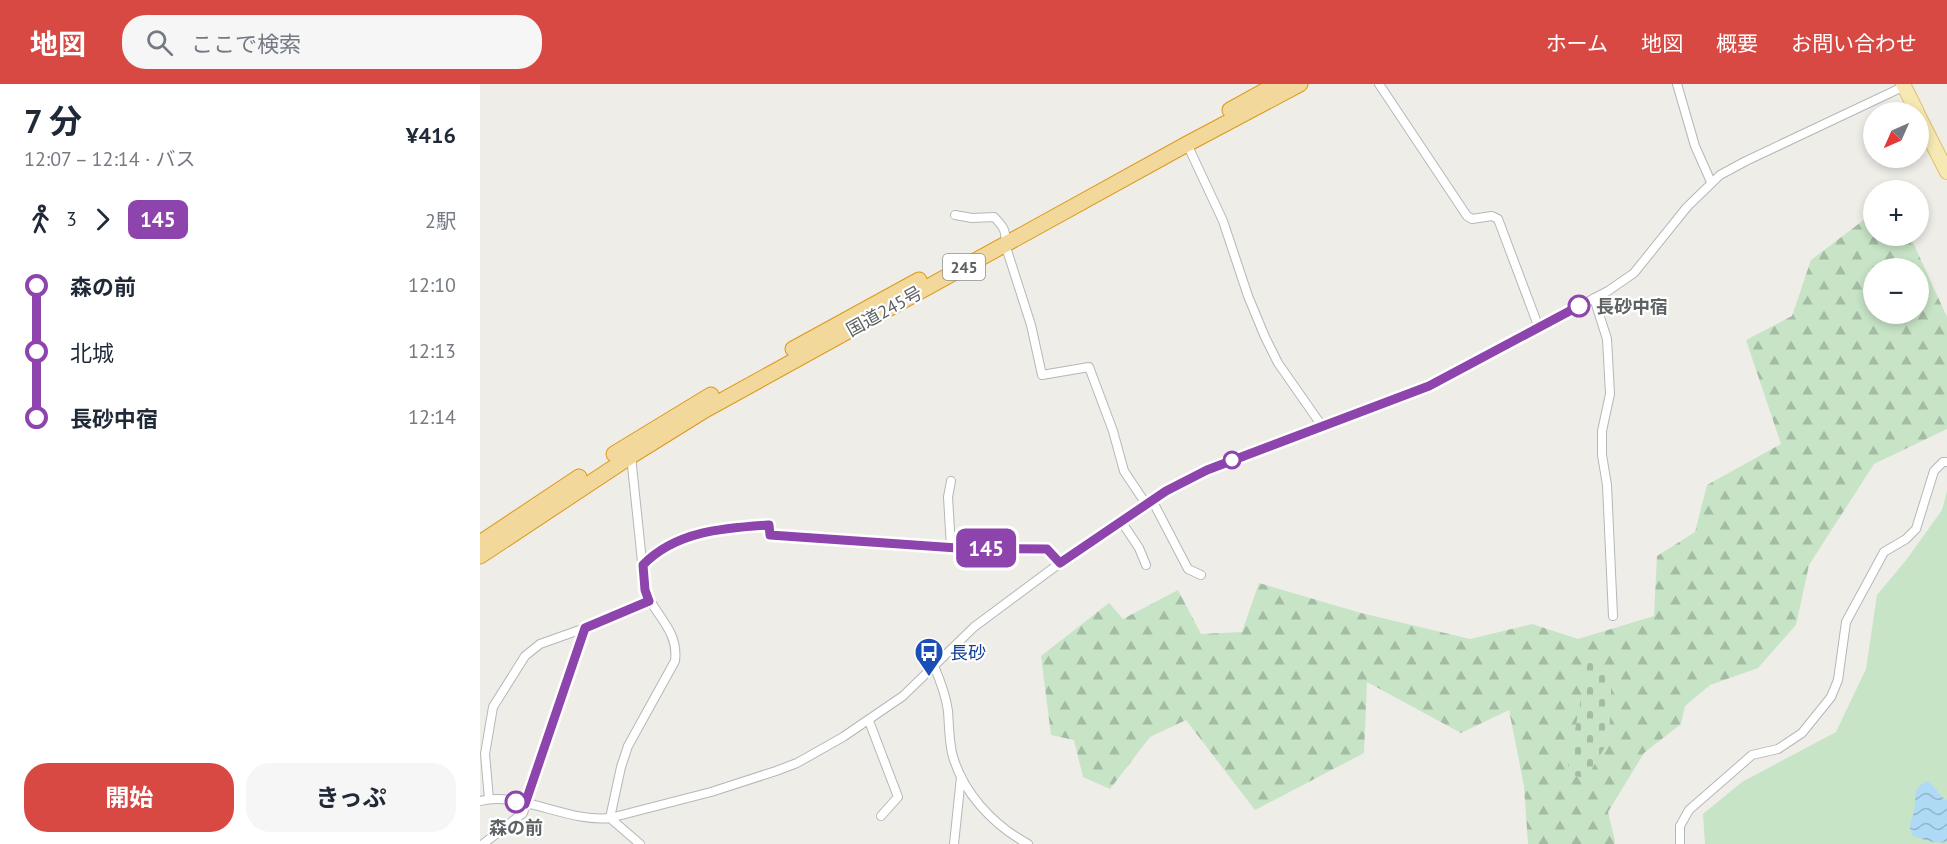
<!DOCTYPE html>
<html lang="ja">
<meta charset="utf-8">
<style>
:root{--surface:#fff;--page:#f6f6f7;--text:#1f2937;--muted:#747a83;--accent:#d84944}
body{margin:0;font-family:"PT Sans","Noto Sans JP",sans-serif;background:var(--page);color:var(--text);height:100vh;display:flex;flex-direction:column;font-size:22px;white-space:nowrap}
*{box-sizing:border-box;margin:0}
p{font-size:20px;color:var(--muted)}
.icon{flex:none;width:33px;height:33px;fill:none;stroke:currentColor;stroke-width:2;stroke-linecap:round;stroke-linejoin:round}
.map{position:relative;flex:1;overflow:hidden}
.panel{display:flex;flex-direction:column;background:var(--surface);width:480px}
.panel>*{flex:none}
.badge{padding:0 12px;border-radius:9px;font-size:21px;line-height:39px}
.needle{width:39px;rotate:225deg}
.fabs{position:absolute;left:1383px;top:18px;display:grid;gap:12px}
.fabs a{display:grid;place-items:center;width:66px;height:66px;border-radius:50%;background:var(--surface);box-shadow:0 3px 9px #0003;font-size:30px}
.map>.badge{position:absolute;translate:-50% -50%;box-shadow:0 0 0 3px #fff}
.legs{display:flex;align-items:center;gap:9px;height:66px;padding:0 24px;font-size:20px}
.legs p{margin-inline-start:auto}
.headline{display:flex;align-items:center;justify-content:space-between;height:102px;padding:0 24px}
h1{font-size:33px;font-weight:700;line-height:45px}
.primary-button{display:flex;gap:12px;margin-top:auto;padding:12px 24px}
.primary-button a{flex:1;height:69px;border-radius:24px;background:var(--accent);color:#fff;font-size:24px;font-weight:700;line-height:69px;text-align:center}
.primary-button a+a{background:var(--page);color:var(--text)}
ul{padding:0 24px;list-style:none}
li{display:flex;align-items:center;gap:21px;height:66px;font-size:22px}
li i{display:grid;place-items:center;width:9px;height:100%;margin:0 8px;background:currentColor}
li i::after{content:'';width:15px;height:15px;margin:-8px;border:4px solid;border-radius:50%;background:var(--surface)}
li p{margin-inline-start:auto}
li:first-child i{background:linear-gradient(#0000 50%,currentColor 0)}
li:last-child i{background:linear-gradient(currentColor 50%,#0000 0)}
header{display:flex;align-items:center;gap:36px;box-sizing:border-box;height:84px;padding:0 30px;background:var(--accent);color:#fff}
header strong{font-size:28px}
nav{display:flex;gap:33px;margin-inline-start:auto;font-size:21px}
.search{width:420px;height:54px;background:var(--page);display:flex;align-items:center;gap:15px;box-sizing:border-box;padding:0 21px;border-radius:24px;color:var(--muted);font-size:22px}
main{display:flex;flex:1;min-height:0}
.map>svg:first-child{display:block}
.green{fill:#c7e4c6}
.forest{fill:url(#forest-firs);fill-rule:evenodd}
.cemetery{fill:url(#cemetery-stones)}
.water{fill:url(#water-waves)}
.lines{fill:none;stroke-linecap:round;stroke-linejoin:round}
.street-casing{stroke:#b4b7ba;stroke-width:10}
.primary-casing{stroke:#e3bd6b;stroke-width:16}
.highway-casing{stroke:#de9818;stroke-width:17}
.street{stroke:#fff;stroke-width:8}
.primary{stroke:#f7e9b4;stroke-width:14}
.highway{stroke:#f2d89a;stroke-width:15}
.line-1-casing{stroke:#fff;stroke-width:14}
.line-1{stroke:#8e44ad;stroke-width:9}
.stop-1-dot{fill:#fff;stroke:#8e44ad;stroke-width:3}
.labels{text-anchor:middle;dominant-baseline:central;stroke-width:4.5;stroke-linejoin:round;paint-order:stroke}
.shield{fill:#fff;stroke:#8e9193;stroke-width:1.5}
.shield-label{font-size:16px;font-weight:bold;fill:#5e6265}
.stop-label{font-size:18px;font-weight:bold;fill:#5e6265;stroke:#fff;text-anchor:start}
.street-label{font-size:18px;fill:#5e6265;stroke:#fff}
.transit-label{font-size:18px;fill:#164399;stroke:#fff;text-anchor:start}
</style>
<header>
<strong>地図</strong>
<div class="search"><svg class="icon" aria-label="search" viewBox="0 0 24 24"><circle cx="10" cy="10" r="6"/><path d="M15 15l6 6"/></svg>ここで検索</div>
<nav><a>ホーム</a><a>地図</a><a>概要</a><a>お問い合わせ</a></nav>
</header>
<main>
<section class="panel">
<div class="headline"><div><h1>7 分</h1><p>12:07 – 12:14 · バス</p></div><b>¥416</b></div>
<div class="legs"><svg class="icon" aria-label="walk" viewBox="0 0 24 24"><circle cx="13" cy="4" r="2"/><path d="M13 8l-2 6 4 7M11 14l-3 7M7 12l3-4h3l4 4"/></svg>3<svg class="icon" aria-label="forward" viewBox="0 0 24 24"><path d="M9 5l7 7-7 7"/></svg><b class="badge" style="background:#8e44ad;color:#fff">145</b><p>2駅</p></div>
<ul>
<li><i style="color:#8e44ad"></i><b>森の前</b><p>12:10</p></li>
<li><i style="color:#8e44ad"></i><span>北城</span><p>12:13</p></li>
<li><i style="color:#8e44ad"></i><b>長砂中宿</b><p>12:14</p></li>
</ul>
<div class="primary-button"><a>開始</a><a>きっぷ</a></div>
</section>
<div class="map">
<svg width="1467" height="760" viewBox="0 0 1467 760">
<defs>
<pattern id="forest-firs" width="22" height="20" patternUnits="userSpaceOnUse" patternTransform="scale(1.5)"><rect width="22" height="20" fill="#c7e4c6"/><path d="M5 1l3.5 6h-7zM16 11l3.5 6h-7z" fill="#a5bca4"/></pattern>
<pattern id="cemetery-stones" width="16" height="16" patternUnits="userSpaceOnUse" patternTransform="scale(1.5)"><rect width="16" height="16" fill="#c7e4c6"/><path d="M2 7V4a2 2 0 0 1 4 0v3zM10 15v-3a2 2 0 0 1 4 0v3z" fill="#a5bca4"/></pattern>
<pattern id="water-waves" width="16" height="10" patternUnits="userSpaceOnUse" patternTransform="scale(1.5)"><rect width="16" height="10" fill="#afdaf6"/><path d="M0 5q4-4 8 0t8 0" fill="none" stroke="#92b4cb"/></pattern>
</defs>
<rect width="100%" height="100%" fill="#efede7"/>
<path class="green" d="M 1467,407 L 1467,760 L 1225,760 L 1223,730 L 1262,698 L 1356,648 L 1386,585 L 1397,511 L 1427,475 L 1462,426 Z"/>
<path class="forest" d="M 1393,129 L 1394,152 L 1430,152 L 1467,233 L 1467,345 L 1394,380 L 1329,481 L 1316,541 L 1278,584 L 1230,601 L 1205,622 L 1201,640 L 1164,669 L 1128,728 L 1135,757 L 1134,760 L 1048,760 L 1044,702 L 1029,626 L 981,649 L 887,598 L 884,669 L 775,726 L 706,636 L 670,653 L 630,705 L 603,693 L 594,656 L 571,651 L 561,572 L 629,519 L 643,535 L 698,506 L 721,550 L 762,548 L 779,499 L 881,529 L 990,555 L 1052,540 L 1098,555 L 1174,532 L 1177,472 L 1215,448 L 1227,401 L 1301,360 L 1266,256 L 1312,232 L 1331,176 ZM 1394,184 L 1438,184 L 1438,230 L 1394,230 Z"/>
<path class="cemetery" d="M 1109,572 L 1132,587 L 1129,656 L 1106,695 L 1087,689 Z"/>
<path class="water" d="M 1446,697 C 1456,701 1458,712 1467,716 L 1467,758 C 1453,760 1445,756 1432,751 C 1428,739 1432,738 1434,727 C 1438,713 1430,707 1446,697 Z"/>
<g class="lines">
<g class="street-casing">
<g id="street">
<path d="M 899,0 L 987,132 L 992,135 L 1012,132 L 1018,135 L 1059,244"/>
<path d="M 1197,0 L 1215,62 L 1231,98"/>
<path d="M 707,60 L 743,137 L 768,212 L 785,253 L 798,279 L 842,342"/>
<path d="M 475,131 L 492,134 L 514,133 C 523,142 527,147 525,160 L 551,241 L 562,291 L 609,283 L 633,347 L 644,387 L 666,420"/>
<path d="M 1114,214 L 1127,255 L 1128,273 L 1130,310 L 1122,347 L 1122,371 L 1127,401 L 1133,532"/>
<path d="M 151,372 L 165,506 C 175,532 199,546 195,577 L 148,662 L 141,683 L 130,734 L 160,760"/>
<path d="M 672,416 L 708,485 L 721,491"/>
<path d="M 641,437 L 659,464 L 666,481"/>
<path d="M 471,463 L 468,413 L 471,397"/>
<path d="M 163,481 C 195,447 244,444 289,441 L 290,451 L 476,464 L 567,465 L 580,479"/>
<path d="M 454,582 C 460,596 466,612 468,627 C 469,640 469,655 472,669 C 482,708 513,741 548,760"/>
<path d="M 389,637 L 418,713 L 401,732"/>
<path d="M 9,715 L 5,670 L 13,623 L 45,572 L 60,560 L 105,544"/>
<path d="M 0,717 C 41,707 88,739 130,734 L 231,708 L 296,687 L 317,679 L 363,653 L 423,612 L 494,543 L 580,479 L 686,407 L 727,386 L 949,302 L 1128,207 L 1154,189 L 1207,123 L 1240,91 L 1266,77 L 1427,1"/>
<path d="M 3,760 L 43,729 L 105,544 L 169,517"/>
<path d="M 474,760 L 481,693"/>
<path d="M 1200,760 L 1200,742 L 1209,726 L 1272,671 L 1298,665 L 1322,649 L 1351,613 L 1358,596 L 1366,538 L 1404,468 L 1426,455 L 1436,445 L 1454,387 L 1463,378 L 1467,378"/>
</g>
</g>
<g class="primary-casing">
<g id="primary">
<path d="M 1423,0 L 1437,28"/>
<path d="M 1438,31 L 1467,88"/>
</g>
</g>
<g class="highway-casing">
<g id="highway">
<path d="M 750,26 L 797,0"/>
<path d="M 313,265 L 439,196"/>
<path d="M 134,370 L 231,311"/>
<path d="M 0,459 L 99,393"/>
<path d="M 0,472 L 151,372 L 225,326 L 707,60 L 820,0"/>
</g>
</g>
<use href="#street" class="street"/>
<use href="#primary" class="primary"/>
<use href="#highway" class="highway"/>
</g>
<g class="lines">
<g class="line-1-casing">
<path id="line-1" d="M 36,718 L 45,720 L 105,544 L 169,517 L 165,506 L 163,481 C 196,447 244,444 289,441 L 290,451 L 477,464 L 567,465 L 580,479 L 686,407 L 727,386 L 949,302 L 1099,222"/>
</g>
<use href="#line-1" class="line-1"/>
</g>
<defs>
<g id="bus-pin" transform="scale(1.5)"><path d="M0 17L-7.5 6A9.5 9.5 0 1 1 7.5 6Z" fill="#1a4fb4" stroke="#fff"/><path d="M-5-6H5V4H4V6H2V4H-2V6H-4V4H-5ZM-3.5-4V0h7V-4ZM-3.5 1.2v1.5H-2V1.2ZM2 1.2v1.5H3.5V1.2Z" fill="#fff"/></g>
</defs>
<g fill-rule="evenodd">
<use href="#bus-pin" x="449" y="568"/>
</g>
<g class="stop-1-dot">
<circle cx="1099" cy="222" r="10"/>
<circle cx="752" cy="376" r="8"/>
<circle cx="36" cy="718" r="10"/>
</g>
<g class="labels">
<rect class="shield" x="463" y="170" width="42" height="26" rx="4.5"/>
<g class="shield-label">
<text x="484" y="183">245</text>
</g>
<g class="stop-label">
<text x="1116" y="222">長砂中宿</text>
<text x="36" y="743" text-anchor="middle">森の前</text>
</g>
<g class="street-label">
<text transform="translate(404 227) rotate(-29)">国道245号</text>
</g>
<g class="transit-label">
<text x="470" y="568">長砂</text>
</g>
</g>
</svg>
<div class="fabs">
<a><svg class="needle" viewBox="-14 -14 28 28"><path d="M0-13l5 13h-10z" fill="#e53935"/><path d="M0 13l5-13h-10z" fill="#747a83"/></svg></a>
<a>+</a>
<a>−</a>
</div>
<b class="badge" style="left:506px;top:464px;background:#8e44ad;color:#fff">145</b>
</div>
</main>
